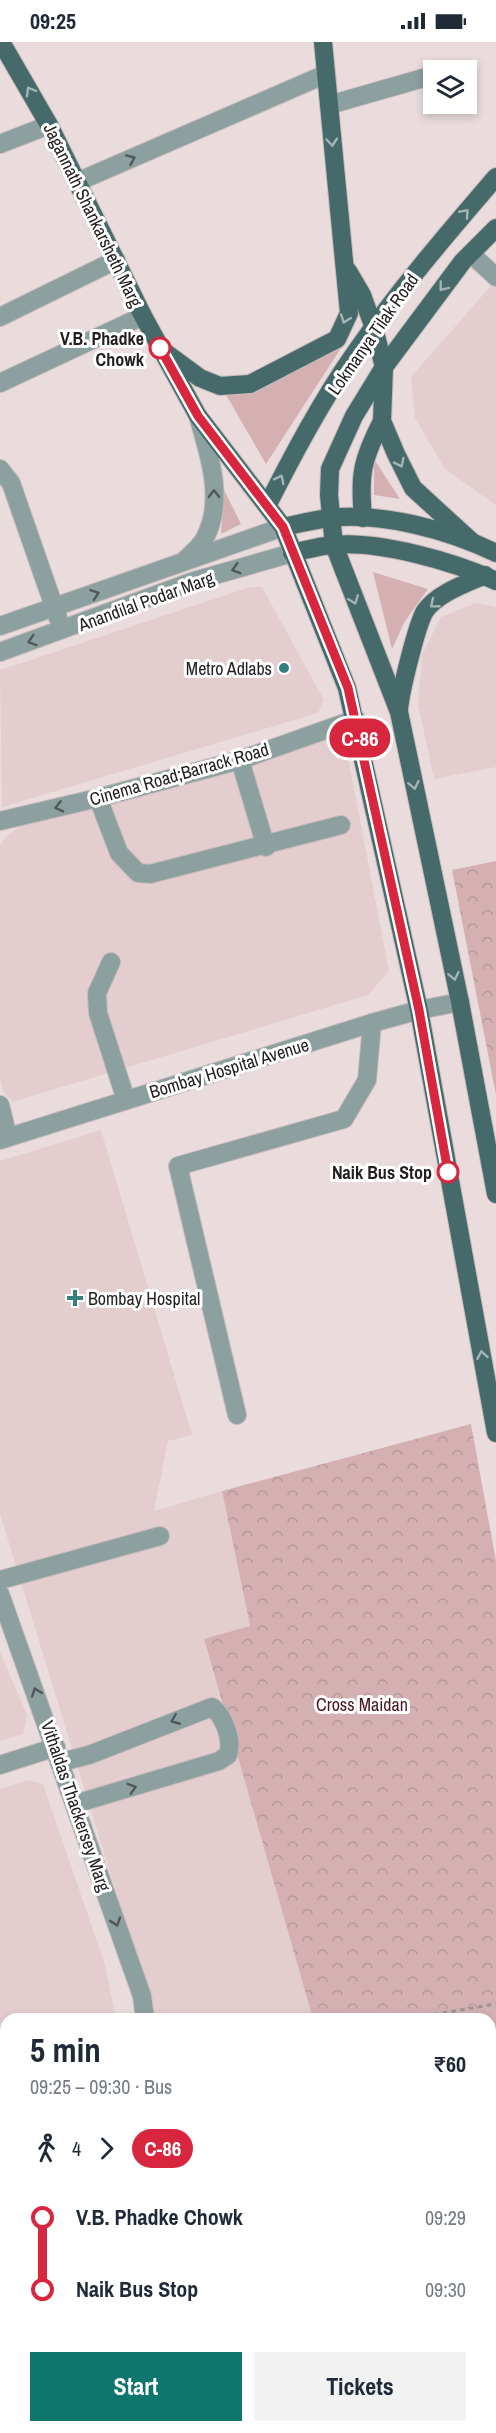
<!DOCTYPE html>
<meta charset="utf-8">
<style>
:root{--surface:#fff;--page:#f2f2f3;--text:#1f2937;--muted:#747a83;--accent:#0f766e}
body{margin:0;font-family:"Archivo Narrow",sans-serif;background:var(--page);color:var(--text);height:100vh;display:flex;flex-direction:column;font-size:22px;white-space:nowrap}
*{box-sizing:border-box;margin:0}
p{font-size:20px;color:var(--muted)}
.icon{flex:none;width:33px;height:33px;fill:none;stroke:currentColor;stroke-width:2;stroke-linecap:round;stroke-linejoin:round}
.map{position:relative;flex:1;overflow:hidden}
.side{position:absolute;left:0px;top:1971px;width:496px;height:420px;display:flex;flex-direction:column;background:var(--surface);border-radius:18px 18px 0 0;box-shadow:0 3px 9px #0003}
.side>*{flex:none}
.badge{padding:0 12px;border-radius:20px;font-size:21px;line-height:39px}
.tools{position:absolute;left:423px;top:18px;display:grid;gap:12px}
.tools a{display:grid;place-items:center;width:54px;height:54px;border-radius:0px;background:var(--surface);box-shadow:0 3px 9px #0003;font-size:30px}
.map>.badge{position:absolute;translate:-50% -50%;box-shadow:0 0 0 3px #fff}
.legs{display:flex;align-items:center;gap:9px;height:66px;padding:0 30px;font-size:20px}
.legs p{margin-inline-start:auto}
.head{display:flex;align-items:center;justify-content:space-between;height:102px;padding:0 30px}
h1{font-size:33px;font-weight:700;line-height:45px}
.primary-button{display:flex;gap:12px;margin-top:auto;padding:12px 30px}
.primary-button a{flex:1;height:69px;border-radius:0px;background:var(--accent);color:#fff;font-size:24px;font-weight:700;line-height:69px;text-align:center}
.primary-button a+a{background:var(--page);color:var(--text)}
ul{padding:0 30px;list-style:none}
li{display:flex;align-items:center;gap:21px;height:72px;font-size:22px}
li i{display:grid;place-items:center;width:9px;height:100%;margin:0 8px;background:currentColor}
li i::after{content:'';width:15px;height:15px;margin:-8px;border:4px solid;border-radius:50%;background:var(--surface)}
li p{margin-inline-start:auto}
li:first-child i{background:linear-gradient(#0000 50%,currentColor 0)}
li:last-child i{background:linear-gradient(currentColor 50%,#0000 0)}
.status{display:flex;justify-content:space-between;align-items:center;height:42px;padding:0 30px;background:var(--surface);direction:ltr}
.status svg{height:16px;fill:currentColor}
.map>svg:first-child{display:block}
.built{fill:#e4cdcf}
.green{fill:#d4b0b3}
.park{fill:url(#park-crowns)}
.lines{fill:none;stroke-linecap:round;stroke-linejoin:round}
.minor-casing{stroke:#c6babb;stroke-width:20}
.major-casing{stroke:#c6babb;stroke-width:20}
.path{stroke:#9e9495;stroke-width:3;stroke-dasharray:4.5 4.5;stroke-linecap:butt}
.minor{stroke:#8ca09f;stroke-width:18}
.major{stroke:#466a69;stroke-width:18}
.oneway{stroke:#a2b4b4}
.oneway2{stroke:#525859}
.line-1-casing{stroke:#fff;stroke-width:14}
.line-1{stroke:#d7263d;stroke-width:9}
.stop-1-dot{fill:#fff;stroke:#d7263d;stroke-width:3}
.poi-dot{fill:#367f7d;stroke:#fff;stroke-width:2}
.labels{text-anchor:middle;dominant-baseline:central;stroke-width:6;stroke-linejoin:round;paint-order:stroke}
.street-label{font-size:18px;fill:#231e1f;stroke:#fff}
.stop-label{font-size:18px;font-weight:bold;fill:#231e1f;stroke:#fff;text-anchor:end}
.poi-label{font-size:18px;fill:#231e1f;stroke:#fff;text-anchor:end}
.park-label{font-size:18px;fill:#4b1721;stroke:#fff}
</style>
<div class="status"><b>09:25</b><svg viewBox="0 0 49 12"><path d="M0 12V9h3v3zM5 12V6h3v6zM10 12V3h3v9zM15 12V0h3v12zM26 1h20v11H26zM47 4h2v5h-2z"/></svg></div>
<div class="map">
<svg width="496" height="2391" viewBox="0 0 496 2391">
<defs>
<pattern id="park-crowns" width="20" height="18" patternUnits="userSpaceOnUse" patternTransform="scale(1.5)"><rect width="20" height="18" fill="#d4b0b3"/><path d="M2 6a3 3 0 1 1 6 0M12 15a3 3 0 1 1 6 0" fill="none" stroke="#b6979a"/></pattern>
</defs>
<rect width="100%" height="100%" fill="#eadcdd"/>
<g class="built">
<path d="M 496,238 L 496,463 L 445,427 L 415,376 L 411,335 Z"/>
<path d="M 250,545 L 262,545 L 324,658 L 318,671 L 2,765 L 0,628 Z"/>
<path d="M 476,561 L 496,565 L 496,725 L 434,737 L 418,662 L 422,613 L 441,575 Z"/>
<path d="M 329,694 L 346,705 L 389,929 L 368,953 L 12,1060 L 3,1049 L 0,1037 L 0,803 L 6,795 L 32,775 Z"/>
<path d="M 101,1088 L 192,1393 L 168,1399 L 154,1469 L 222,1449 L 250,1585 L 204,1598 L 313,1977 L 155,1977 L 0,1472 L 0,1119 Z"/>
<path d="M 0,1610 L 27,1673 L 23,1692 L 0,1699 Z"/>
<path d="M 27,1738 L 43,1742 L 105,1923 L 116,1977 L 6,1977 L 6,2057 L 0,2058 L 0,1747 Z"/>
<path d="M 6,2112 L 6,2318 L 0,2319 L 0,2113 Z"/>
<path d="M 0,2363 L 6,2363 L 6,2385 L 140,2385 L 140,2391 L 0,2391 Z"/>
<path d="M 179,2385 L 327,2385 L 328,2391 L 179,2391 Z"/>
</g>
<g class="green">
<path d="M 341,306 L 266,422 L 225,351 L 251,348 Z"/>
<path d="M 374,417 L 400,457 L 374,453 Z"/>
<path d="M 224,448 L 241,482 L 221,492 Z"/>
<path d="M 373,530 L 428,547 L 405,579 L 392,607 Z"/>
</g>
<g class="park">
<path d="M 496,819 L 496,1053 L 452,828 Z"/>
<path d="M 471,1382 L 496,1519 L 496,2391 L 328,2391 L 328,2385 L 490,2385 L 490,1977 L 313,1977 L 204,1597 L 250,1584 L 222,1449 Z"/>
</g>
<g class="lines">
<g class="minor-casing">
<g id="minor">
<path d="M 329,63 L 434,33"/>
<path d="M 0,102 L 49,83"/>
<path d="M 77,140 L 326,32"/>
<path d="M 471,212 L 496,235"/>
<path d="M 0,275 L 116,218"/>
<path d="M 0,341 L 143,274"/>
<path d="M 0,427 L 11,441 L 58,576"/>
<path d="M 183,520 C 190,513 200,505 205,496 C 225,457 209,413 198,374"/>
<path d="M 0,584 L 283,485"/>
<path d="M 0,610 L 194,539 L 292,511"/>
<path d="M 240,718 L 266,805"/>
<path d="M 98,756 L 119,811 L 138,831 L 150,832 L 341,783"/>
<path d="M 0,779 L 98,756 L 240,718 L 356,677"/>
<path d="M 111,920 L 97,951 L 98,971 L 126,1058"/>
<path d="M 0,1063 L 8,1095"/>
<path d="M 0,1098 L 372,981 L 419,968 L 460,960"/>
<path d="M 237,1373 L 178,1124 L 344,1077 L 367,1038 L 372,981"/>
<path d="M 0,1538 L 160,1494"/>
<path d="M 0,1552 L 142,1954 L 145,1977"/>
<path d="M 61,1720 L 89,1713 L 212,1665 C 224,1674 233,1698 228,1713 L 219,1719 L 75,1762"/>
<path d="M 0,1723 L 56,1705"/>
<path d="M 0,2099 L 6,2098"/>
<path d="M 0,2347 L 6,2346"/>
<path d="M 166,2385 L 166,2391"/>
</g>
</g>
<g class="major-casing">
<g id="major">
<path d="M 1,0 L 49,83 L 143,274 L 198,374 L 283,485 L 347,646 L 419,968 L 496,1391"/>
<path d="M 496,186 L 463,219 L 384,325 L 354,374 L 330,427 L 329,453 L 334,503 L 399,670 L 460,960 L 496,1152"/>
<path d="M 348,229 L 362,253 L 374,286 L 384,325 L 382,379 L 396,412 L 413,446 L 471,499"/>
<path d="M 166,311 L 200,336 L 220,344 L 250,342 L 337,297 L 349,271 L 323,0"/>
<path d="M 268,462 C 294,411 322,358 355,311 C 398,249 447,192 496,135"/>
<path d="M 363,476 C 359,433 362,418 382,379"/>
<path d="M 283,485 C 298,482 314,478 329,476 C 382,470 449,488 496,511"/>
<path d="M 292,511 C 306,508 319,504 333,503 C 378,498 455,520 496,539"/>
<path d="M 399,668 C 400,651 417,582 425,569 C 438,551 465,542 485,533"/>
</g>
</g>
<path class="path" d="M 407,1977 L 496,1962"/>
<use href="#minor" class="minor"/>
<use href="#major" class="major"/>
</g>
<defs><path id="oneway-chevron" d="M-2-3.5L2.5 0L-2 3.5" fill="none" stroke-width="1.6" stroke-linecap="round" stroke-linejoin="round" transform="scale(1.5)"/></defs>
<g class="oneway">
<use href="#oneway-chevron" transform="translate(30 49) rotate(-120)"/>
<use href="#oneway-chevron" transform="translate(332 100) rotate(85)"/>
<use href="#oneway-chevron" transform="translate(465 171) rotate(-49)"/>
<use href="#oneway-chevron" transform="translate(443 245) rotate(128)"/>
<use href="#oneway-chevron" transform="translate(345 277) rotate(110)"/>
<use href="#oneway-chevron" transform="translate(400 421) rotate(64)"/>
<use href="#oneway-chevron" transform="translate(280 437) rotate(-63)"/>
<use href="#oneway-chevron" transform="translate(354 558) rotate(69)"/>
<use href="#oneway-chevron" transform="translate(434 562) rotate(141)"/>
<use href="#oneway-chevron" transform="translate(414 743) rotate(78)"/>
<use href="#oneway-chevron" transform="translate(454 934) rotate(78)"/>
<use href="#oneway-chevron" transform="translate(482 1313) rotate(-100)"/>
</g>
<g class="oneway2">
<use href="#oneway-chevron" transform="translate(131 117) rotate(-24)"/>
<use href="#oneway-chevron" transform="translate(214 452) rotate(-91)"/>
<use href="#oneway-chevron" transform="translate(236 527) rotate(164)"/>
<use href="#oneway-chevron" transform="translate(95 552) rotate(-19)"/>
<use href="#oneway-chevron" transform="translate(32 599) rotate(162)"/>
<use href="#oneway-chevron" transform="translate(59 765) rotate(167)"/>
<use href="#oneway-chevron" transform="translate(36 1650) rotate(-110)"/>
<use href="#oneway-chevron" transform="translate(175 1678) rotate(158)"/>
<use href="#oneway-chevron" transform="translate(132 1746) rotate(-17)"/>
<use href="#oneway-chevron" transform="translate(116 1880) rotate(71)"/>
</g>
<g class="lines">
<g class="line-1-casing">
<path id="line-1" d="M 160,306 L 198,374 L 283,485 L 348,646 L 419,968 L 448,1130"/>
</g>
<use href="#line-1" class="line-1"/>
</g>
<g class="stop-1-dot">
<circle cx="160" cy="306" r="10"/>
<circle cx="448" cy="1130" r="10"/>
</g>
<g class="poi-dot">
<circle cx="284" cy="626" r="6"/>
<path d="M72 1247h6v6h6v6h-6v6h-6v-6h-6v-6h6z"/>
</g>
<g class="labels">
<g class="street-label">
<text transform="translate(93 173) rotate(64)">Jagannath Shankarsheth Marg</text>
<text transform="translate(373 292) rotate(-55)">Lokmanya Tilak Road</text>
<text transform="translate(146 559) rotate(-20)">Anandilal Podar Marg</text>
<text transform="translate(179 732) rotate(-16)">Cinema Road;Barrack Road</text>
<text transform="translate(229 1026) rotate(-17)">Bombay Hospital Avenue</text>
<text transform="translate(76 1764) rotate(71)">Vithaldas Thackersey Marg</text>
</g>
<g class="stop-label">
<text x="144" y="296">V.B. Phadke<tspan x="144" dy="21">Chowk</tspan></text>
<text x="432" y="1130">Naik Bus Stop</text>
</g>
<g class="poi-label">
<text x="272" y="626">Metro Adlabs</text>
<text x="88" y="1256" text-anchor="start">Bombay Hospital</text>
</g>
<g class="park-label">
<text x="362" y="1662">Cross Maidan</text>
</g>
</g>
</svg>
<div class="tools">
<a><svg class="icon" aria-label="layers" viewBox="0 0 24 24"><path d="M12 4l9 5-9 5-9-5zM3 14l9 5 9-5"/></svg></a>
</div>
<b class="badge" style="left:360px;top:696px;background:#d7263d;color:#fff">C-86</b>
<section class="side">
<div class="head"><div><h1>5 min</h1><p>09:25 – 09:30 · Bus</p></div><b>₹60</b></div>
<div class="legs"><svg class="icon" aria-label="walk" viewBox="0 0 24 24"><circle cx="13" cy="4" r="2"/><path d="M13 8l-2 6 4 7M11 14l-3 7M7 12l3-4h3l4 4"/></svg>4<svg class="icon" aria-label="forward" viewBox="0 0 24 24"><path d="M9 5l7 7-7 7"/></svg><b class="badge" style="background:#d7263d;color:#fff">C-86</b></div>
<ul>
<li><i style="color:#d7263d"></i><b>V.B. Phadke Chowk</b><p>09:29</p></li>
<li><i style="color:#d7263d"></i><b>Naik Bus Stop</b><p>09:30</p></li>
</ul>
<div class="primary-button"><a>Start</a><a>Tickets</a></div>
</section>
</div>
